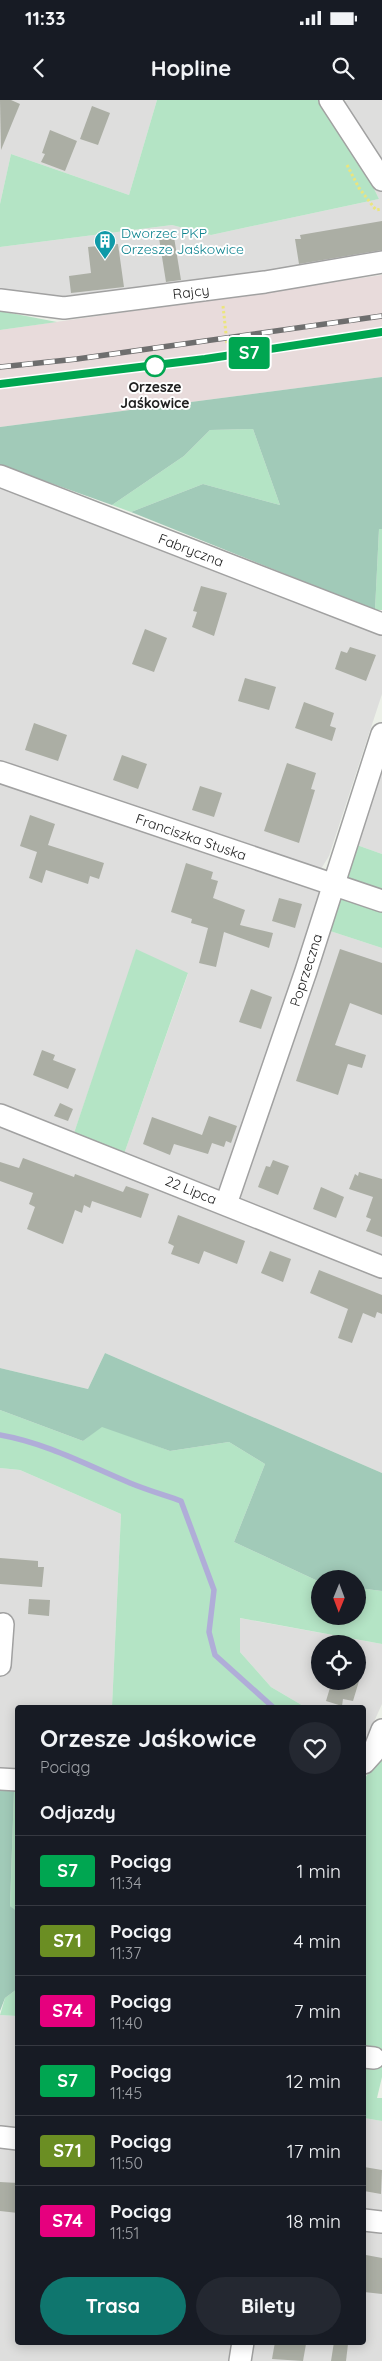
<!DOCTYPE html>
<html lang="pl">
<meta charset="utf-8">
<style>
:root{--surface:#171b24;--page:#242831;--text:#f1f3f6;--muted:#9ea1a6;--line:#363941;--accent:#0f766e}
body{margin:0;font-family:Quicksand,sans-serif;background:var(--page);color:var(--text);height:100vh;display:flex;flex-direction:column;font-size:19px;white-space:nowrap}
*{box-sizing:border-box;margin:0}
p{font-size:16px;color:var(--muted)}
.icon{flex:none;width:28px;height:28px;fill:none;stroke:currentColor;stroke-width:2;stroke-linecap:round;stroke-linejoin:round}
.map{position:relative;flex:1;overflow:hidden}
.drawer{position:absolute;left:15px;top:1605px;width:351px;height:640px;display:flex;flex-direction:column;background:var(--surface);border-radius:5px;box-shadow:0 2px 12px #0003}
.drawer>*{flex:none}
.badge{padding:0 10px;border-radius:4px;font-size:18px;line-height:32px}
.needle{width:32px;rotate:181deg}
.tools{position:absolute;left:311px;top:1470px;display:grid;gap:10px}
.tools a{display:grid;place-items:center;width:55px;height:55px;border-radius:50%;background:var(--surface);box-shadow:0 2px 12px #0003;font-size:25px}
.map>.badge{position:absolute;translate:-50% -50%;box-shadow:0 0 0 2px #fff}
h2{padding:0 25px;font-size:19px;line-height:45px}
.round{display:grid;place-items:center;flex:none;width:52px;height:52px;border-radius:26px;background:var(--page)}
.headline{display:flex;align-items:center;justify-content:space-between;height:85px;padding:0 25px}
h1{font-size:24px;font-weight:800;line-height:38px}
.primary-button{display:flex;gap:10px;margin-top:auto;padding:10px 25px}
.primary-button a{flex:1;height:58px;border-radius:30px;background:var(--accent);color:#fff;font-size:20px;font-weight:800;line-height:58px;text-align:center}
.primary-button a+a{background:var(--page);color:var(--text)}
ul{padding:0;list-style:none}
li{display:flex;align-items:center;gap:15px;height:70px;padding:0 25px;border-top:1px solid var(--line)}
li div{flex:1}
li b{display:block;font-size:19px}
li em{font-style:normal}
li .badge{min-width:55px;font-weight:700;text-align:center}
.status{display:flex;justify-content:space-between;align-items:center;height:35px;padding:0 25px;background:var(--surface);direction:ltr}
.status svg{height:14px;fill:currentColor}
header{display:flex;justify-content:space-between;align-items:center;height:65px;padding:0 25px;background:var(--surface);font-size:22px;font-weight:800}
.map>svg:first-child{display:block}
.residential{fill:#dededd;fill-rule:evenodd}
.industrial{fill:#e8dbdb}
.grass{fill:#b4e4c5}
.forest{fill:#a1cab8}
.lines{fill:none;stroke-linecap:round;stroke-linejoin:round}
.stream{stroke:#b0add8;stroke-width:5.5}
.building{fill:#abaea4}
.minor-casing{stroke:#a1a1a1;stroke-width:24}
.path{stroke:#ebe57d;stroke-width:3;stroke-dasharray:2.5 2.5;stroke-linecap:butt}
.minor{stroke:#fff;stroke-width:21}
.rail-casing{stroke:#6e6e6e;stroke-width:5.5}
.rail{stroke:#fff;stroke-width:4;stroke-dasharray:11;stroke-linecap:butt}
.line-casing{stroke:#fff;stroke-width:11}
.line{stroke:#00a651;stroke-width:8}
.stop-dot{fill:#fff;stroke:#00a651;stroke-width:2.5}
.labels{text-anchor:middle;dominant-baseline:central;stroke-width:4;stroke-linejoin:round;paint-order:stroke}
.culture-label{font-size:14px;fill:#0d838f;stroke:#fff;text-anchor:start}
.street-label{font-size:14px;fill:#202020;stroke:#fff}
.stop-label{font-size:14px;font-weight:bold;fill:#202020;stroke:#fff}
</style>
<div class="status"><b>11:33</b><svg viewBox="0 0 49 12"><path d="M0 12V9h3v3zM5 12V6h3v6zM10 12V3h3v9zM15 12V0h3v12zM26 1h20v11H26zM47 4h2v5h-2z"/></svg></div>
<header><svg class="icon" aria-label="back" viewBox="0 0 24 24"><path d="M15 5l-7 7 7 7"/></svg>Hopline<svg class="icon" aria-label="search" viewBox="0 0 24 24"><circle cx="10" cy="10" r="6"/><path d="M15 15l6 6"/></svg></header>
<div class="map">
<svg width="382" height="2261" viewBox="0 0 382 2261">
<rect width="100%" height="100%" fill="#ecf0e8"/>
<g class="residential">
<path d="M 0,0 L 157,0 L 129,95 L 11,54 L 0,104 Z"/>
<path d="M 349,0 L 382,0 L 382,162 L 64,208 L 0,201 L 0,147 L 172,125 L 211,135 L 379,99 L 332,3 Z"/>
<path d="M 0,386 L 382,531 L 382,594 L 329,756 L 319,772 L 0,663 Z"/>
<path d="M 382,653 L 382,754 L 354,744 Z"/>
<path d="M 0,681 L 159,737 L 325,793 L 223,1092 L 124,1054 L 188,874 L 137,850 L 73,1036 L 0,1008 Z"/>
<path d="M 327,830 L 382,848 L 382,1155 L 236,1097 Z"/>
<path d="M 0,1022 L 382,1177 L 382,1373 L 105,1253 L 88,1289 L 0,1268 Z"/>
<path d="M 0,1368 L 20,1370 L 121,1414 L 112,1607 L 18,1608 L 17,1671 L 0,1670 Z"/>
<path d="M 239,1518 L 382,1544 L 382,1604 L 364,1644 L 364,1608 L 305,1607 L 271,1587 L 240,1552 ZM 320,1544 L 358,1544 L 358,1581 L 320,1581 Z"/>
<path d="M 0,1915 L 17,1916 L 18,2242 L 236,2243 L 233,2261 L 0,2261 Z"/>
<path d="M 364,2018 L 382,2021 L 382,2261 L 245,2261 L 248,2243 L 364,2242 Z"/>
</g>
<path class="industrial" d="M 382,175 L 382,277 L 0,327 L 0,230 Z"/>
<g class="grass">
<path d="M 157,0 L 324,0 L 332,3 L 379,99 L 211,135 L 172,125 L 0,147 L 0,104 L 11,54 L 129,95 Z"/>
<path d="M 0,211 L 57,222 L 0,230 Z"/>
<path d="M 253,329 L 280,405 L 203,384 L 131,412 L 112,405 L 184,356 L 210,330 Z"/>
<path d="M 379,429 L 382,429 L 382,510 L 375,510 Z"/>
<path d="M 354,744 L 382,754 L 382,848 L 327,830 Z"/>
<path d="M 136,849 L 188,873 L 124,1054 L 73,1036 Z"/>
<path d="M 0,1310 L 83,1341 L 102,1326 L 170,1351 L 229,1342 L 265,1364 L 234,1442 L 320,1482 L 320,1516 L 358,1516 L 358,1488 L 382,1491 L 382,1544 L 240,1518 L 240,1552 L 271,1587 L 305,1607 L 112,1607 L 121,1414 L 20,1370 L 0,1368 Z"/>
<path d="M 382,1651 L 382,1977 L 377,1998 L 382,1998 L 382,2021 L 364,2018 L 364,1680 Z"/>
<path d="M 14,1691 L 18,1691 L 17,1812 L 10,1806 Z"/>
<path d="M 17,1889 L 17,1916 L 0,1915 L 5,1898 Z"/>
</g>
<g class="forest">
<path d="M 382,277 L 382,429 L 379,429 L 375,510 L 131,412 L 203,384 L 280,405 L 253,329 L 210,330 L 184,356 L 112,405 L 0,365 L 0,327 Z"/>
<path d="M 105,1253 L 382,1373 L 382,1491 L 358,1488 L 358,1479 L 320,1479 L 320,1482 L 234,1442 L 265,1364 L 229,1342 L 170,1351 L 102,1327 L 83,1341 L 0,1310 L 0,1268 L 88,1289 Z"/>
<path d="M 0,1690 L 14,1691 L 10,1806 L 18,1812 L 17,1889 L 5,1898 L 0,1911 Z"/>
</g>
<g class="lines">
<path class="stream" d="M 0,1335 C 46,1343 87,1365 130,1383 C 147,1390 164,1395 181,1401 L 214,1490 L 209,1532 L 215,1555 L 274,1608"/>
</g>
<g class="building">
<path d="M 0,0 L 11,0 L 20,4 L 1,50 Z"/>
<path d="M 92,6 L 110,13 L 98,45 L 80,39 Z"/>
<path d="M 50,30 L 77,41 L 65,71 L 41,62 L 45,54 L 42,53 Z"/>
<path d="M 382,121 L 382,150 L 299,164 L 295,139 L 301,139 L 300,135 Z"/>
<path d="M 174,137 L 181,180 L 166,182 L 159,138 Z"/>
<path d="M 118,144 L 124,187 L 71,193 L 69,176 L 91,173 L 88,147 Z"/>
<path d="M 201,486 L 227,493 L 214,536 L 192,527 L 197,512 L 193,511 Z"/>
<path d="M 145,529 L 167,538 L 154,572 L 132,564 Z"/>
<path d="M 350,547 L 376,555 L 366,581 L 335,569 L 341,551 L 347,553 Z"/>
<path d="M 245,578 L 276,587 L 269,610 L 238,601 Z"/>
<path d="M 304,602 L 334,613 L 330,626 L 336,628 L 332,641 L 295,628 Z"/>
<path d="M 34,623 L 67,635 L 58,661 L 25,650 Z"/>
<path d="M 122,655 L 147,664 L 138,689 L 113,680 Z"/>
<path d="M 287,663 L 316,673 L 311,689 L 315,690 L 299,743 L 264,731 Z"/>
<path d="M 200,686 L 222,693 L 214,717 L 192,710 Z"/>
<path d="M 30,715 L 55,724 L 48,745 L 104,763 L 99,779 L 90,776 L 88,784 L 46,770 L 42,783 L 29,778 L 37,752 L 20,746 Z"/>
<path d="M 186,763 L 213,772 L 211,779 L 218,781 L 213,798 L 245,810 L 240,825 L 273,833 L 269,848 L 224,832 L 216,867 L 199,863 L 208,828 L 191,823 L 192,819 L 171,812 Z"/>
<path d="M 279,798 L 302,804 L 295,828 L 272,821 Z"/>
<path d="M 340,849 L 382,863 L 382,915 L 350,903 L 335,945 L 366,955 L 362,968 L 348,964 L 338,995 L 296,981 Z"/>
<path d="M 251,889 L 272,897 L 261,929 L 239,922 Z"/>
<path d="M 42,950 L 55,955 L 53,960 L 76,969 L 68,989 L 33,975 Z"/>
<path d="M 60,1003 L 73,1009 L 68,1021 L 54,1016 Z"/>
<path d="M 209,1016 L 237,1026 L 231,1043 L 226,1041 L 224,1047 L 212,1043 L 208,1054 L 174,1044 L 170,1055 L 143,1044 L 152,1017 L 202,1035 Z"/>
<path d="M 23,1058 L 74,1077 L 75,1074 L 123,1092 L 126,1086 L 149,1094 L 141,1118 L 92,1101 L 90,1108 L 84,1105 L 82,1113 L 75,1110 L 63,1144 L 27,1129 L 35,1107 L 29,1104 L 33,1093 L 0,1081 L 0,1062 L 19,1068 Z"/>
<path d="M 273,1060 L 289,1066 L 278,1095 L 258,1087 L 266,1066 L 270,1067 Z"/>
<path d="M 359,1072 L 382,1079 L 382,1137 L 366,1131 L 371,1119 L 366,1117 L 373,1097 L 349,1089 L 355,1074 L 358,1076 Z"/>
<path d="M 321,1087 L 344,1097 L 336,1118 L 313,1109 Z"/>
<path d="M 178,1115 L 245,1141 L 237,1164 L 204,1151 L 199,1164 L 171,1154 L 174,1146 L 168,1143 Z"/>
<path d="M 270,1151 L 291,1159 L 283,1182 L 261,1173 Z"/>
<path d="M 319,1170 L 382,1195 L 382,1214 L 377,1212 L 375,1218 L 363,1213 L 352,1243 L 338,1238 L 348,1209 L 310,1193 Z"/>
<path d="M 0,1458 L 38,1461 L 38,1467 L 44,1467 L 42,1487 L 0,1484 Z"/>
<path d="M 29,1499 L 50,1500 L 49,1516 L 28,1514 Z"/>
<path d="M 332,1581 L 359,1581 L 353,1601 L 343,1599 L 342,1606 L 326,1601 Z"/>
<path d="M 364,2067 L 382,2070 L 381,2094 L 364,2091 Z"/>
<path d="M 0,2082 L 18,2083 L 18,2113 L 0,2111 Z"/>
<path d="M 366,2155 L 382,2158 L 382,2194 L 364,2192 Z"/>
<path d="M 275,2242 L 306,2244 L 303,2261 L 272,2259 Z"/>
<path d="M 334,2242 L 348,2244 L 346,2261 L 331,2261 Z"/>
</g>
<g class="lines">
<g class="minor-casing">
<g id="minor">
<path d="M 330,0 L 382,80"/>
<path d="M 0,200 L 64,208 L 265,182 L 382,162"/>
<path d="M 0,376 L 382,524"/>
<path d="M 0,672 L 382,801"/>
<path d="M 0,1015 L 382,1167"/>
<path d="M 226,1104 L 306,871 L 382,634"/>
<path d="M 0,1565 L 3,1524"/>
<path d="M 364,1663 L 373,1653 L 382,1630"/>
<path d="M 0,1679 L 18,1680"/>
<path d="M 364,1957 L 374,1958"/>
<path d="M 0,2037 L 18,2039"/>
<path d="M 364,2120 L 382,2122"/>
<path d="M 240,2261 L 243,2242"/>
</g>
</g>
<g class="path">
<path d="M 347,65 L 359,88 L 376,110 L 382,109"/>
<path d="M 223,206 L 227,243"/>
</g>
<use href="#minor" class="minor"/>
<g class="rail-casing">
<g id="rail">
<path d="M 0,267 L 77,259 L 382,216"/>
<path d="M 0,284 L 205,259 L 382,232"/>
</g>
</g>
<use href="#rail" class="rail"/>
</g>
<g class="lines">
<g class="line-casing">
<path id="line" d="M 0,284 L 205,259 L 382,232"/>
</g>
<use href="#line" class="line"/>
</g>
<defs>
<g id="building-pin" transform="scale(1.125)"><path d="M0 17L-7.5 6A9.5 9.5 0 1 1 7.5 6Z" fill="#0f9aa8" stroke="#fff"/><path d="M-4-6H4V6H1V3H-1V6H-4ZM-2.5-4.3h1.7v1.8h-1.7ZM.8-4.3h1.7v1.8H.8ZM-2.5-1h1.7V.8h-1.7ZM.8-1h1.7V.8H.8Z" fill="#fff"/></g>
</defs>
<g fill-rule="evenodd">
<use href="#building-pin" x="105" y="141"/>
</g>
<circle class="stop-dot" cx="155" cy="266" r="10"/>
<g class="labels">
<g class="culture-label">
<text x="121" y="133">Dworzec PKP<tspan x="121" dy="16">Orzesze Jaśkowice</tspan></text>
</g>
<g class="street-label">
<text transform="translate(191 192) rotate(-7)">Rajcy</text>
<text transform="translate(191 450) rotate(21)">Fabryczna</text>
<text transform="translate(191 737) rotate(19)">Franciszka Stuska</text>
<text transform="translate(306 870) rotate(-72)">Poprzeczna</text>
<text transform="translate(191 1090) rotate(22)">22 Lipca</text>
</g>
<g class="stop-label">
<text x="155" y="287">Orzesze<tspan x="155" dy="16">Jaśkowice</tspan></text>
</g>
</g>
</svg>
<div class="tools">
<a><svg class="needle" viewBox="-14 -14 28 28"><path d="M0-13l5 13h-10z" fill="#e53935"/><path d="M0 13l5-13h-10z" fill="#9ea1a6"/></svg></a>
<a><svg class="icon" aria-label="locate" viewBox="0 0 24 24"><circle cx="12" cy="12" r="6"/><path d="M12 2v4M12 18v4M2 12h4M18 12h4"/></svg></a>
</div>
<b class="badge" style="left:249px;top:253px;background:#00a651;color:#fff">S7</b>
<section class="drawer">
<div class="headline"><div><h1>Orzesze Jaśkowice</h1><p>Pociąg</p></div><a class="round"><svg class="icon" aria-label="heart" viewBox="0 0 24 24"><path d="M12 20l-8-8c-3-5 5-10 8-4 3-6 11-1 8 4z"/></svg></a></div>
<h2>Odjazdy</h2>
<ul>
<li><span class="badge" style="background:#00a651;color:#fff">S7</span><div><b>Pociąg</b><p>11:34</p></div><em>1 min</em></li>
<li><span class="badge" style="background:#6b8e23;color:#fff">S71</span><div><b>Pociąg</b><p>11:37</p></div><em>4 min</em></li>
<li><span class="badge" style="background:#e6007e;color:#fff">S74</span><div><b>Pociąg</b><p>11:40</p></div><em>7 min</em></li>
<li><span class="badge" style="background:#00a651;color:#fff">S7</span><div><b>Pociąg</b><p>11:45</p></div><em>12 min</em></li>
<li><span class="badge" style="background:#6b8e23;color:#fff">S71</span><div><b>Pociąg</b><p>11:50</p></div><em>17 min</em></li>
<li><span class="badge" style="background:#e6007e;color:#fff">S74</span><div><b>Pociąg</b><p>11:51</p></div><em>18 min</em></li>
</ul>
<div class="primary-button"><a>Trasa</a><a>Bilety</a></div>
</section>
</div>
